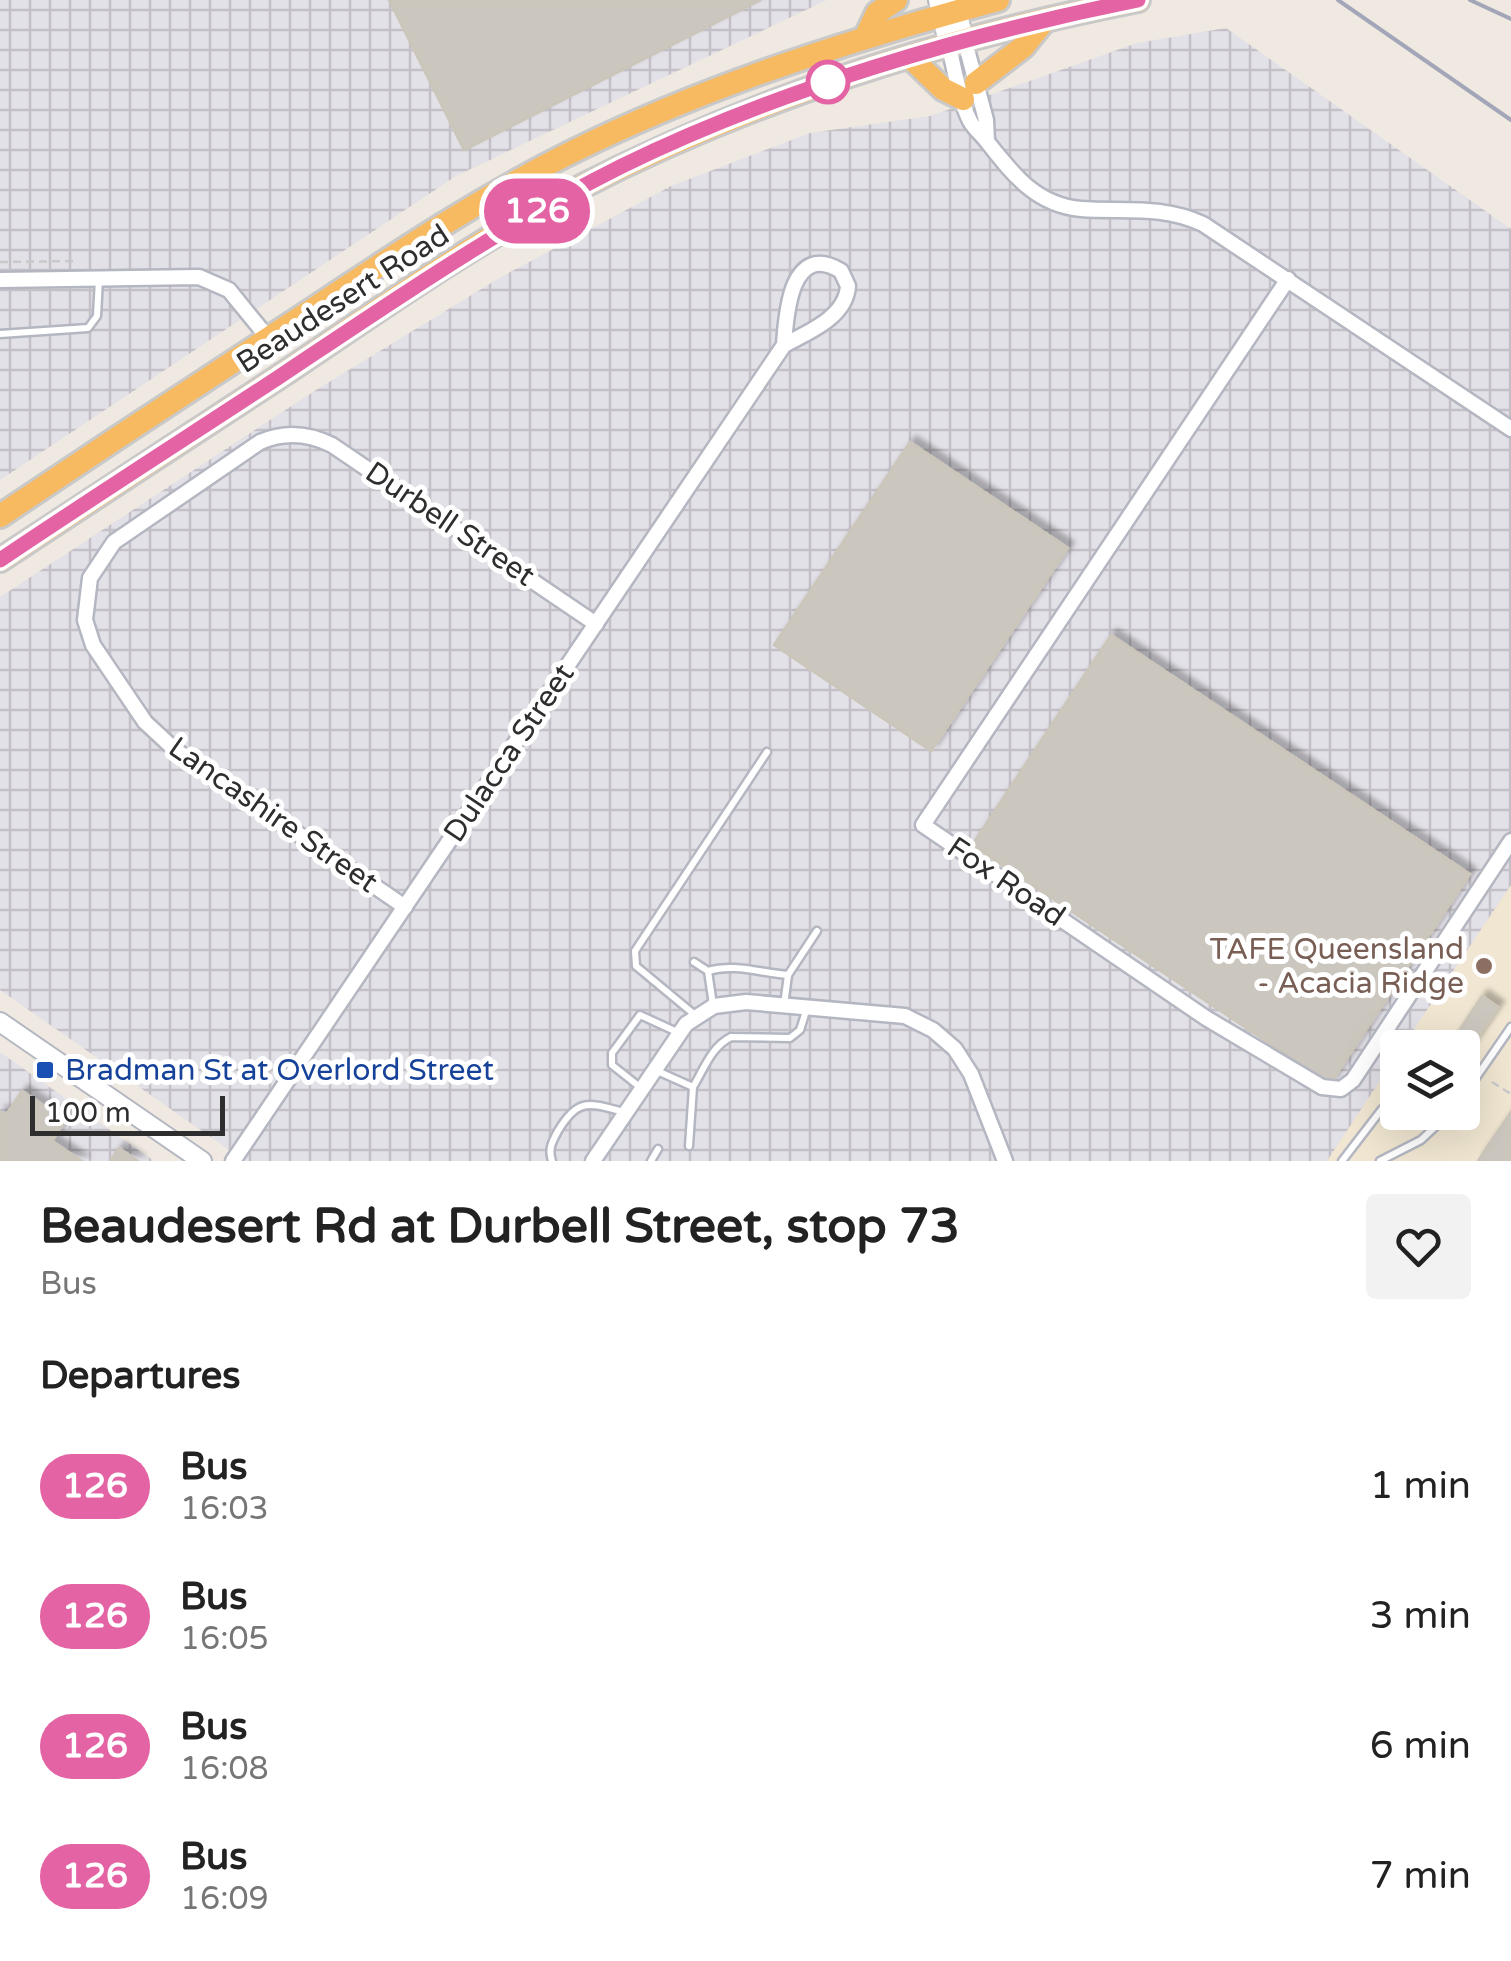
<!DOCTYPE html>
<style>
:root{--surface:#fff;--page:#f2f2f2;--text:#222;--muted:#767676}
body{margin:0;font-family:"Varela Round",sans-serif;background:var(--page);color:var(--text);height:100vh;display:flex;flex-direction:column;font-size:38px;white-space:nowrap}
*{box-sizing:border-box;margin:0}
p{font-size:32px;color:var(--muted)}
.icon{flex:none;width:55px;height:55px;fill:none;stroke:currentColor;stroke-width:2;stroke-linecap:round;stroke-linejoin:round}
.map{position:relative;height:1161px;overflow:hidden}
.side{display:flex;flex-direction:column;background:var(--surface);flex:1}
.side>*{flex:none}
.badge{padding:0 20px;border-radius:32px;font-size:35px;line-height:65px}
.controls{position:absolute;left:1380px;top:1030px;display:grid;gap:20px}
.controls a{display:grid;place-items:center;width:100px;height:100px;border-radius:10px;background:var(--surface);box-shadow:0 10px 40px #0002;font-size:50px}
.scale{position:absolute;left:30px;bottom:25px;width:195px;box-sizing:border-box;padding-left:10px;border:5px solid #2e2e2e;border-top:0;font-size:28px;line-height:35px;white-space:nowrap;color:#2e2e2e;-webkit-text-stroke:8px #fff;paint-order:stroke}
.map>.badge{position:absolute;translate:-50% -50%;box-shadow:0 0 0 5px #fff}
h2{padding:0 40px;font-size:38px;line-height:90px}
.round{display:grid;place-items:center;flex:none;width:105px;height:105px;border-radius:10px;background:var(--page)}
.headline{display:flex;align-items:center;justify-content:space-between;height:170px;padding:0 40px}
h1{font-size:48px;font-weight:700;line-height:75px}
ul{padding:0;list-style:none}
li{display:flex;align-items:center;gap:30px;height:130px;padding:0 40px}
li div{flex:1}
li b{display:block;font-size:38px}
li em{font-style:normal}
li .badge{min-width:110px;font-weight:700;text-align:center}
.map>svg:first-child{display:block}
.industrial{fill:url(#industrial-grid);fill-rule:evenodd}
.education{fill:#f0e6d1}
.building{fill:#cbc7bf;stroke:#cbc5ba;stroke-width:2.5;filter:url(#shadow)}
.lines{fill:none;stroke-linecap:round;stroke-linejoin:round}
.service-casing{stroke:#b4b7c1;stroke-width:11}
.minor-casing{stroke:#b4b7c1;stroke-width:19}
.tertiary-casing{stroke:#b4b7c1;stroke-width:22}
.secondary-casing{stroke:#b4b7c1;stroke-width:22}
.trunk-casing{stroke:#c9c9c9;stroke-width:28}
.path{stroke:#c9c9c9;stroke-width:2.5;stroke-dasharray:8 5;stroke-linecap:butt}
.service{stroke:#fff;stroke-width:6}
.minor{stroke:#fff;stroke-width:14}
.tertiary{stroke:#fff;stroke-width:18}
.secondary{stroke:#fff;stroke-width:18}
.trunk{stroke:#f8ba60;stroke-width:22}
.rail{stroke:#a3a6b8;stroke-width:4}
.line-casing{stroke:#fff;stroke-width:22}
.line{stroke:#e463a4;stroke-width:15}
.stop-dot{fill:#fff;stroke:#e463a4;stroke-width:5}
.education-dot{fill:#8d6e63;stroke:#fff;stroke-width:4}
.transit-dot{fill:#1a4fb4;stroke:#fff;stroke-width:4}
.labels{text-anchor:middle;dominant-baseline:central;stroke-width:10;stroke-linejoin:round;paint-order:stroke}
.street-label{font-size:30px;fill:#2e2e2e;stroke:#fff}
.education-label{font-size:30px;fill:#785e54;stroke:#fff;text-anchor:end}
.transit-label{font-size:30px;fill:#164399;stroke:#fff;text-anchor:start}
</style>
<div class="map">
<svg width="1511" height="1161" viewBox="0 0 1511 1161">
<defs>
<pattern id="industrial-grid" width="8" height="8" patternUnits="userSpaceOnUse" patternTransform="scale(2.5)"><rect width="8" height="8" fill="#e3e1e8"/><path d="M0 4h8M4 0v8" fill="none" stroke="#c3c1c7"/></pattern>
<filter id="shadow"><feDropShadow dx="6" dy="-6" stdDeviation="2.5" flood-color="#0004"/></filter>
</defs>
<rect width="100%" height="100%" fill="#efe9e1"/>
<g class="industrial">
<path d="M 0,0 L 827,0 L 456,176 L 0,480 Z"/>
<path d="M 1226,28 L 1511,229 L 1511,1161 L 245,1161 L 0,990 L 0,597 L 316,390 L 501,277 L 671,186 L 810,133 L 930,116 L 1137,43 ZM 1398,1048 L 1462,1048 L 1462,1112 L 1398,1112 Z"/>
<path d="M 0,1052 L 154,1161 L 0,1161 Z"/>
</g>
<path class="education" d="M 1511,885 L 1511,1161 L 1327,1161 L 1397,1055 L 1398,1112 L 1462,1112 L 1462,1048 L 1402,1047 Z"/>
<g class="building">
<path d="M 389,0 L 761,0 L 464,150 Z"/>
<path d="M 910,442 L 1068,548 L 931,751 L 774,645 Z"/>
<path d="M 1111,635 L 1470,874 L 1330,1084 L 972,845 Z"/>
<path d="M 1482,996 L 1498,1007 L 1468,1051 L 1453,1040 Z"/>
<path d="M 22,1091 L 66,1120 L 52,1141 L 82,1161 L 0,1161 L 0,1111 L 6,1115 Z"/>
<path d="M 1511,1112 L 1511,1161 L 1478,1161 L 1487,1147 Z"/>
<path d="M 119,1148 L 138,1161 L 110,1161 Z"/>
</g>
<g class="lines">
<g class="service-casing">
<g id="service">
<path d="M 0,334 L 88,328 L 97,316 L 99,279"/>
<path d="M 694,962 L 708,971 C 735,963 760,973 788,975"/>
<path d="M 708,971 L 713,1005"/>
<path d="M 784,1005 L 788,975 L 817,931"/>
<path d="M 695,1015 L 636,966 L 635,951 L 767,752"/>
<path d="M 655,1070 L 693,1087 C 704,1069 711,1047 731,1037 L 790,1038 L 800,1030 L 807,1008"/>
<path d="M 641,1088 L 612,1065 L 612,1053 L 640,1015 L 677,1032"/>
<path d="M 1462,1098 L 1511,1027"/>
<path d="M 689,1146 L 693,1087"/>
<path d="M 552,1161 C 548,1149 552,1142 558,1131 C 578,1097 589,1103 624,1112"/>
<path d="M 651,1161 L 658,1149"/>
<path d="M 1342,1161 L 1382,1109"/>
<path d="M 1380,1161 L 1421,1140 L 1451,1112"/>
</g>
</g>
<g class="minor-casing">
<g id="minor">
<path d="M 965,42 L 986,120 L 987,141"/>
<path d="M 949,47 C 955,71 959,99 970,121 C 974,128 980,133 985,139 C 1012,173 1035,205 1081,209 C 1124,212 1162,205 1203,224 L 1511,429"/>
<path d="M 1288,279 L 923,825 L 1206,1018 L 1322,1087 L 1341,1089 L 1353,1080 L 1511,841"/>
<path d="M 0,280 L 199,277 L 229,290 L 268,338"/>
<path d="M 405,907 L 174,749 L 145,722 L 93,645 L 85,620 L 90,578 L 114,542 L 260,442 C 285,431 308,433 332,445 L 596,624"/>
<path d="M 233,1161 L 784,345 C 809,332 846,317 848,286 L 841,271 C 791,241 786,313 784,345"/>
<path d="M 593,1161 L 686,1024 L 714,1006 L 746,1002 L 905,1016 L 933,1030 L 955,1049 L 971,1074 L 1005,1161"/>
</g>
</g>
<g class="tertiary-casing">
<g id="tertiary">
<path d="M 938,0 L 949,47"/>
<path d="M 954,0 L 965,42"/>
</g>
</g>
<g class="secondary-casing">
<path id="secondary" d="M 0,1022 L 202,1161"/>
</g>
<g class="trunk-casing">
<g id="trunk">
<path d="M 866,36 L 877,13 L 896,0"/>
<path d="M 911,58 L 943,89 L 963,99"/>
<path d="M 976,83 L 1023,47 L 1044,21"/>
<path d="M 0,516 C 97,451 194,387 292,323 C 383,263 472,202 570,153 C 707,85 851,40 998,0"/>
<path d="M 0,560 C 97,496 195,433 291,369 C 383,307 475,242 573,191 C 749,100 943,38 1138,0"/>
</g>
</g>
<g class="path">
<path d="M 0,262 L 77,261"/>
<path d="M 1492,1082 L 1511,1094"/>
</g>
<use href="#service" class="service"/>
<use href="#minor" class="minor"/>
<use href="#tertiary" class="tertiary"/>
<use href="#secondary" class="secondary"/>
<use href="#trunk" class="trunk"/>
<g class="rail">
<path d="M 1338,0 L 1511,120"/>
<path d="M 1470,0 L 1511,19"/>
</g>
</g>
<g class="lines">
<g class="line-casing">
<path id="line" d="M 0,560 C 92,498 186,438 279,377 C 390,303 500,227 620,167 C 776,90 967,34 1138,0"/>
</g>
<use href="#line" class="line"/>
</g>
<circle class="stop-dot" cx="828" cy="82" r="20"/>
<circle class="education-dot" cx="1484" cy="966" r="10"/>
<rect class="transit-dot" x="35" y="1060" width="20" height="20" rx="5"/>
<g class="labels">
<g class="street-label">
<text transform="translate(343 299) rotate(-33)">Beaudesert Road</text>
<text transform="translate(450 524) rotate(34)">Durbell Street</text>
<text transform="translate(509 753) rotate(-56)">Dulacca Street</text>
<text transform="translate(273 815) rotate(35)">Lancashire Street</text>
<text transform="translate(1006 882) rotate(34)">Fox Road</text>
</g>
<g class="education-label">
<text x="1464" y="949">TAFE Queensland<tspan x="1464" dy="34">- Acacia Ridge</tspan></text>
</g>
<g class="transit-label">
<text x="65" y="1070">Bradman St at Overlord Street</text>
</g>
</g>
</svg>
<div class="controls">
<a><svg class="icon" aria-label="layers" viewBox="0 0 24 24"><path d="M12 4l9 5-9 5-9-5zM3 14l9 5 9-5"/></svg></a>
</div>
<div class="scale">100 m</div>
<b class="badge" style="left:537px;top:211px;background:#e463a4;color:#fff">126</b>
</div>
<section class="side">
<div class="headline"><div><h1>Beaudesert Rd at Durbell Street, stop 73</h1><p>Bus</p></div><a class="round"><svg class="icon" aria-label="heart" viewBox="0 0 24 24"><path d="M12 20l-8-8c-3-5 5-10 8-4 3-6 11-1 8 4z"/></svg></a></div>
<h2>Departures</h2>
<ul>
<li><span class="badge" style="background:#e463a4;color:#fff">126</span><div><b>Bus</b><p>16:03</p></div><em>1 min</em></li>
<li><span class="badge" style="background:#e463a4;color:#fff">126</span><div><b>Bus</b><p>16:05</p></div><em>3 min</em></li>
<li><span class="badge" style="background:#e463a4;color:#fff">126</span><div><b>Bus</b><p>16:08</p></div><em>6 min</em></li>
<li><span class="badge" style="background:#e463a4;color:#fff">126</span><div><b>Bus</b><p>16:09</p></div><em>7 min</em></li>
</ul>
</section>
